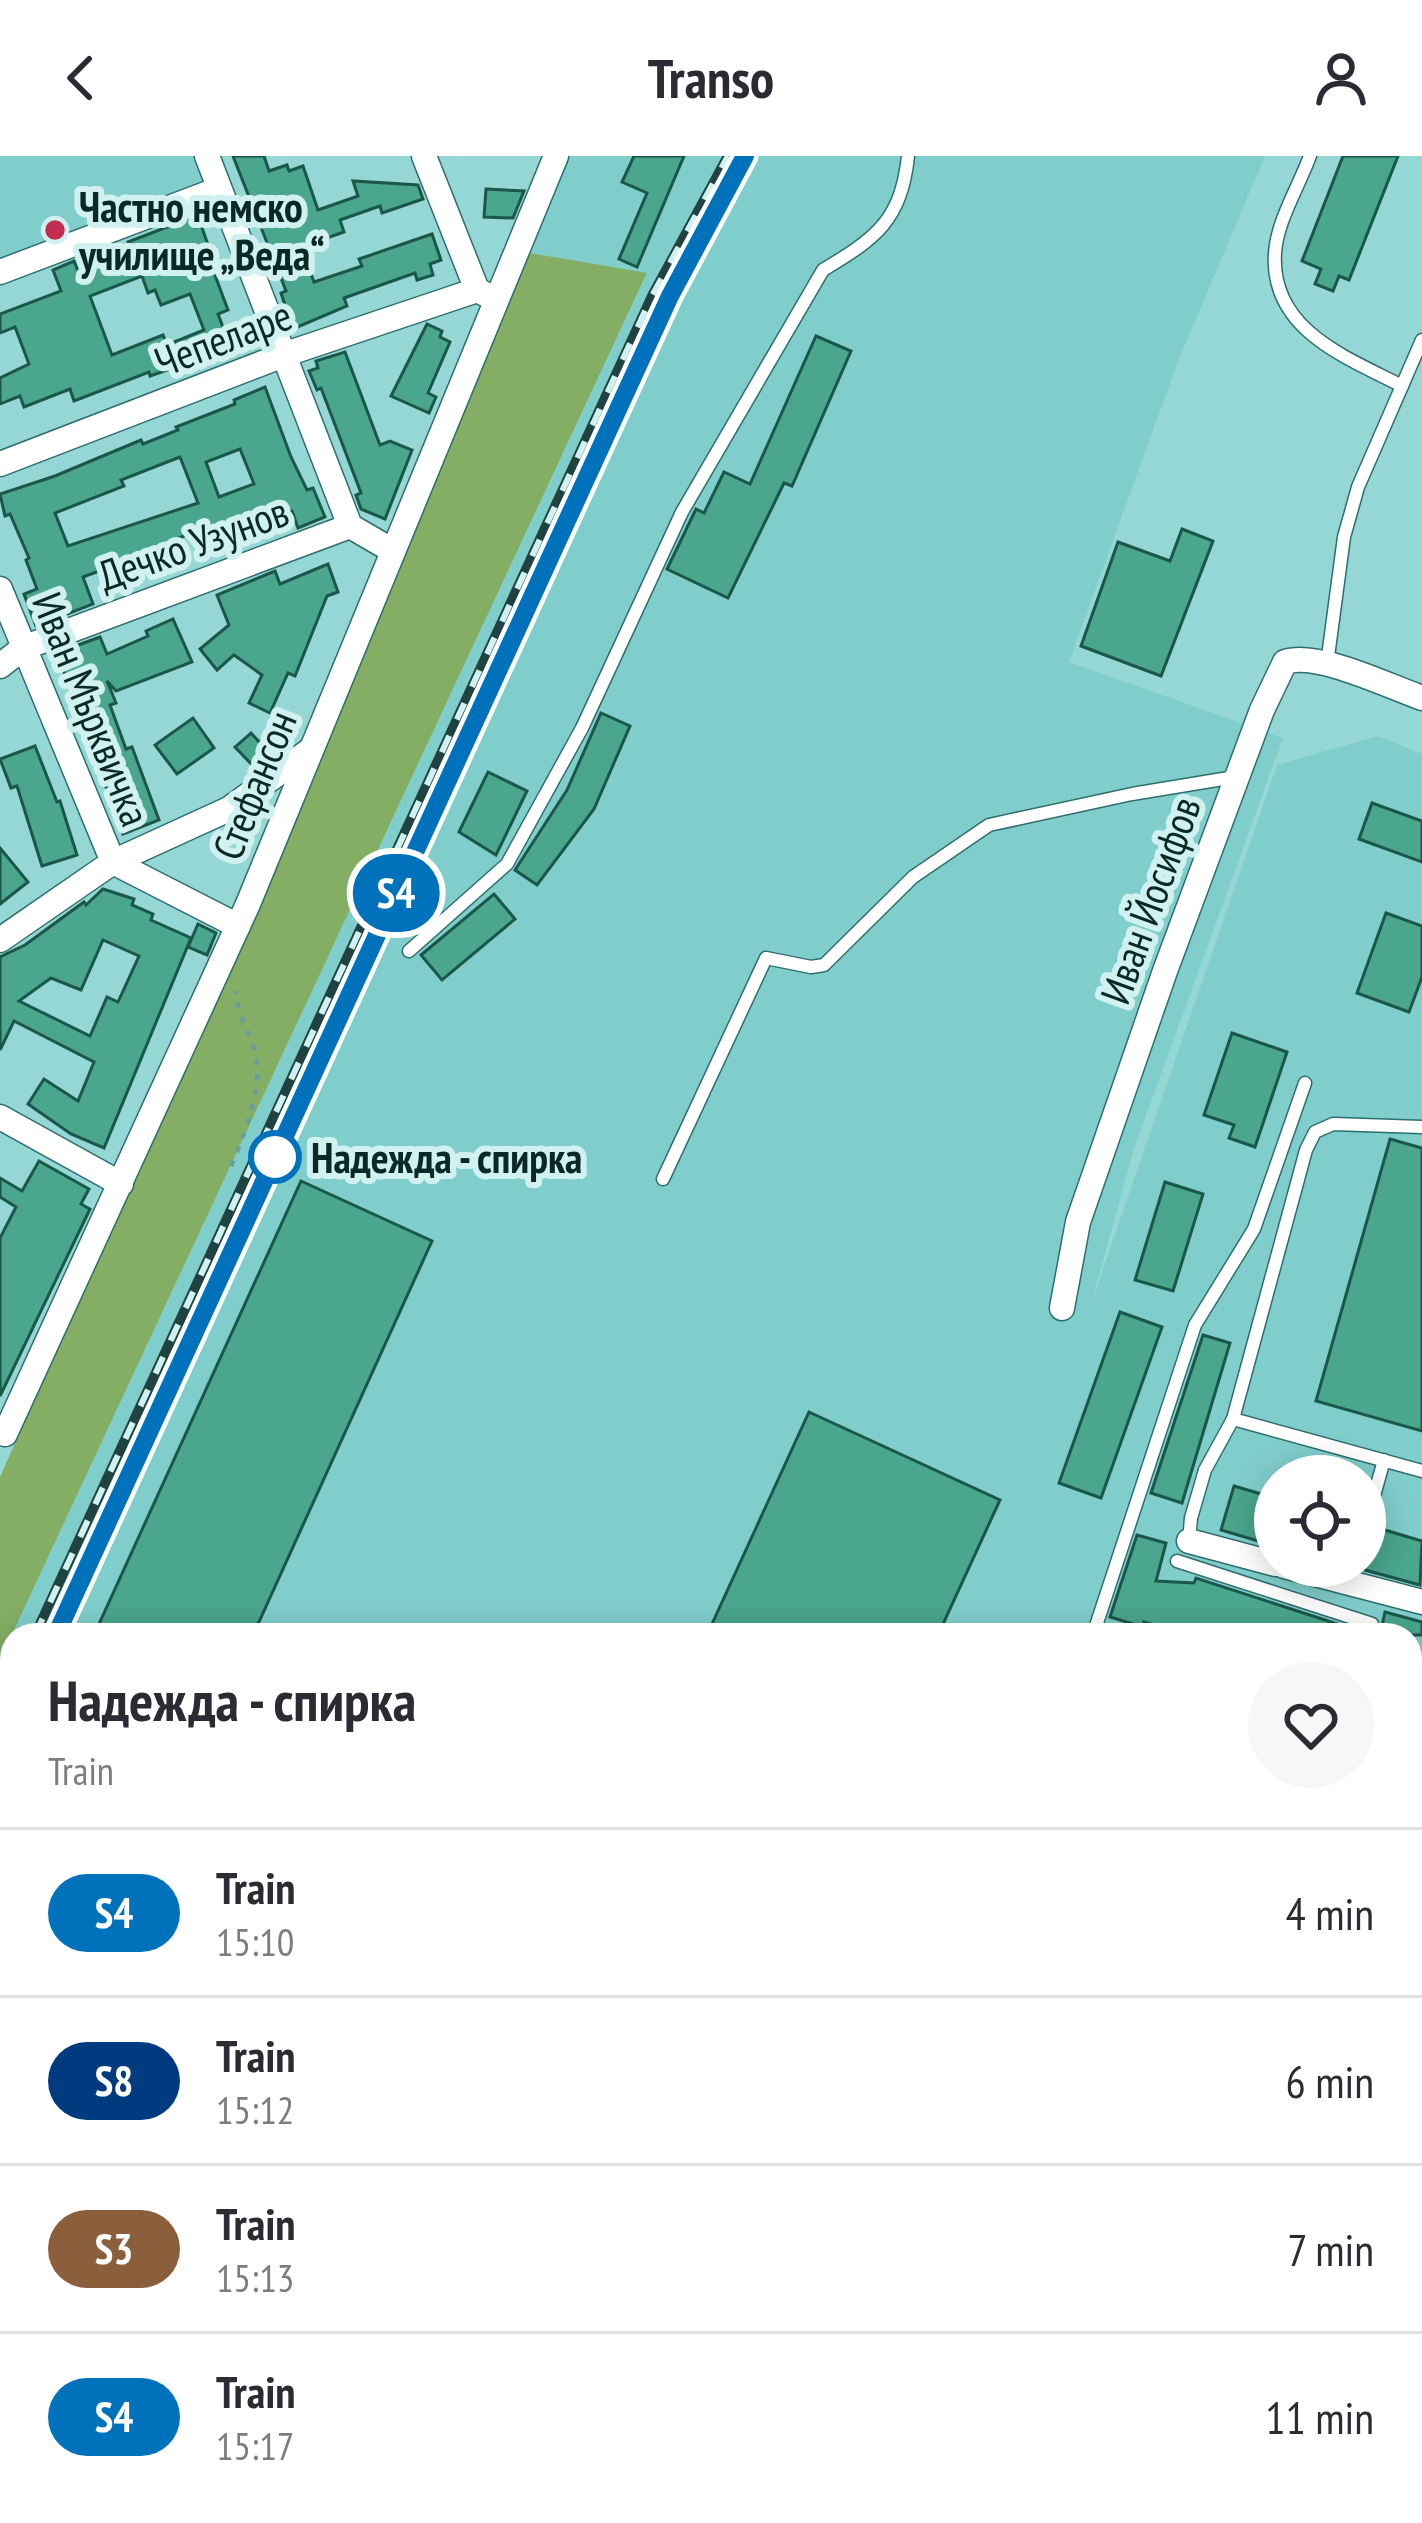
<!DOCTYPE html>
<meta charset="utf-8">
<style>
:root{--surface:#fff;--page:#f7f7f7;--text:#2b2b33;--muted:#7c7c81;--line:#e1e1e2}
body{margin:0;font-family:"PT Sans Narrow",sans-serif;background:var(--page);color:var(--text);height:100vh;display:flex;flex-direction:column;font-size:45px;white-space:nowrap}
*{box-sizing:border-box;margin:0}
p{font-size:39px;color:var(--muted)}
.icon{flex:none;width:66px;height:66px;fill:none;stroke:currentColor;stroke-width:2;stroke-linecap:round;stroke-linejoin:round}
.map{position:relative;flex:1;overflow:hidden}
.panel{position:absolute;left:0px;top:1467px;width:1422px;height:900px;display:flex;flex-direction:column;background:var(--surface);border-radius:36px 36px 0 0;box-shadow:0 6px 30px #0003}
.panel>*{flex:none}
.badge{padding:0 24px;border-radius:39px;font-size:42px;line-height:78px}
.buttons{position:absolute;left:1254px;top:1299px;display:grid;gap:24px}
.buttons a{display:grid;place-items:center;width:132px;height:132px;border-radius:50%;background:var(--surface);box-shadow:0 6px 30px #0003;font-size:60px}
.map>.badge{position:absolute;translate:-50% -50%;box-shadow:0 0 0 6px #fff}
.round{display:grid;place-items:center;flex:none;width:126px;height:126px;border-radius:63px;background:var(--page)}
.overview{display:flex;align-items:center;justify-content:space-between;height:204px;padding:0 48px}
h1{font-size:57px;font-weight:700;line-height:90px}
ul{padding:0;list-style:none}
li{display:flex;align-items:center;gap:36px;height:168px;padding:0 48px;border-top:3px solid var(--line)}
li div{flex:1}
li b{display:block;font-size:45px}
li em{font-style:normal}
li .badge{min-width:132px;font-weight:700;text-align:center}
header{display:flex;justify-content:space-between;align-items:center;height:156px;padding:0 48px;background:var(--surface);font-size:54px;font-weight:700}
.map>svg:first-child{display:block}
.built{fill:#80cecc;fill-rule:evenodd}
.green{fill:#83ae64}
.building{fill:#4aa68d;stroke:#1a5748;stroke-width:3;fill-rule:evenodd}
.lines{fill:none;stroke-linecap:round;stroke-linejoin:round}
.service-casing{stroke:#2d6f6e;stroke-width:15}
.minor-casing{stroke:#2d6f6e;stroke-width:27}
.path{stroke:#679d9b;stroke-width:4.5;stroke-dasharray:6 9;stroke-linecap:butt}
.service{stroke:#fff;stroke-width:12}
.minor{stroke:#fff;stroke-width:24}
.rail-casing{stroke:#204241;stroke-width:10}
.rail{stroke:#d1f1f0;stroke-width:6;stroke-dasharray:18;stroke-linecap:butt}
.line-casing{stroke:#fff;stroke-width:27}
.line{stroke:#0072bc;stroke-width:18}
.poi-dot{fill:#c02f4f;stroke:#d1f1f0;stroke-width:4.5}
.stop-dot{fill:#fff;stroke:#0072bc;stroke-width:6}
.labels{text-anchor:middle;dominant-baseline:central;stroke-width:12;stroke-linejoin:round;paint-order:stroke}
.poi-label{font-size:42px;font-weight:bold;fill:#0b2726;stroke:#d1f1f0;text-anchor:start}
.street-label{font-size:42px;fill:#0b2726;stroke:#d1f1f0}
.stop-label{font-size:42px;font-weight:bold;fill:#0b2726;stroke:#d1f1f0;text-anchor:start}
</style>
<header><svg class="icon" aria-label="back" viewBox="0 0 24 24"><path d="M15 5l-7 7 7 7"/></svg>Transo<svg class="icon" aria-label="person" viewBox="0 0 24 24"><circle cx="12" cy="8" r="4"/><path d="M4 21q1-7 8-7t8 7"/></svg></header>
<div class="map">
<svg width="1422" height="2367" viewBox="0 0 1422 2367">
<rect width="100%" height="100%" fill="#95d7d5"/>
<g class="built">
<path d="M 0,0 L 207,0 L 219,33 L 0,116 Z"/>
<path d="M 560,0 L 1265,0 L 1179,203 L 1069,506 L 1283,582 L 1134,993 L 1091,1148 L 1277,609 L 1378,580 L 1422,598 L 1422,2367 L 343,2367 L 410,2355 L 1410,2355 L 1410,1479 L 12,1479 L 12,2355 L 375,2355 L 347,2360 L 334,2367 L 0,2367 L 0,1504 L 647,118 L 524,96 ZM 1275,1320 L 1365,1320 L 1365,1410 L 1275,1410 Z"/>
</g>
<g class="green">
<path d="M 524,96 L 647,117 L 0,1504 L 0,1321 L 223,821 Z"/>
<path d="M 1410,1581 L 1422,1584 L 1422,1851 L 1410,1894 Z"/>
<path d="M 1410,2339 L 1422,2343 L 1422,2367 L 1291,2367 L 1295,2355 L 1410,2355 Z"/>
</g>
<g class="building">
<path d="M 233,0 L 264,0 L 269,15 L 287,9 L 289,15 L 303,10 L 318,54 L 358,40 L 353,25 L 418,29 L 423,43 L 382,57 L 380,50 L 340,64 L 344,76 L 301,91 L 314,126 L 362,110 L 359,103 L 432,78 L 441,104 L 430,108 L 433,119 L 417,124 L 415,117 L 344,142 L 347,150 L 293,173 L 281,137 L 286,135 Z"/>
<path d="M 634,0 L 684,0 L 637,111 L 619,103 L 647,37 L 622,26 Z"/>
<path d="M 1343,0 L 1398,0 L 1349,124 L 1339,120 L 1333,135 L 1315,128 L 1321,113 L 1302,105 Z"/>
<path d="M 486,33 L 524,35 L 513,62 L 484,61 Z"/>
<path d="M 193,61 L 196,71 L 201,69 L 208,89 L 204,90 L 228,154 L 218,158 L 231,192 L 150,220 L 149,216 L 74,245 L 70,233 L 24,251 L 20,240 L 0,248 L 0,222 L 29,208 L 15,171 L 0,177 L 0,158 L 61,135 L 53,114 L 74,105 L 79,117 L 130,93 L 128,86 ZM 142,120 L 148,137 L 155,134 L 161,149 L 190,138 L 204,174 L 167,189 L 163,179 L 112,199 L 90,140 Z"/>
<path d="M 427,168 L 442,175 L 440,181 L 450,186 L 428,237 L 436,241 L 429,257 L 391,240 Z"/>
<path d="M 816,180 L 851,195 L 792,330 L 784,327 L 728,442 L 667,413 L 696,353 L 704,357 L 724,316 L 750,328 Z"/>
<path d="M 345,196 L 380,289 L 390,285 L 412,294 L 385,363 L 361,353 L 356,339 L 361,337 L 321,232 L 317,234 L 309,215 L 318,212 L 316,205 Z"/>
<path d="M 265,231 L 291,301 L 307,334 L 313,332 L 325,361 L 298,372 L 292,355 L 218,386 L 211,369 L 152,393 L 157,406 L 136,414 L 132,403 L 83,421 L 93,448 L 36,470 L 24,438 L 37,433 L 26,404 L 29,402 L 10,358 L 5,360 L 0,338 L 55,320 L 141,284 L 143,288 L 178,274 L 176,271 L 235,248 L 234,244 ZM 240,293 L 254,328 L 219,341 L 206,306 ZM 180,301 L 198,347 L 68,390 L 55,357 L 124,330 L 121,324 Z"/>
<path d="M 1182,373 L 1213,385 L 1161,520 L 1081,490 L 1118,386 L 1170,405 Z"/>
<path d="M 328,408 L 338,436 L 327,440 L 295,520 L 288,517 L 270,557 L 249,547 L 262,519 L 234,499 L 217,514 L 200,493 L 229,469 L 217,439 L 275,415 L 280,428 Z"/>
<path d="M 173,463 L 192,506 L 116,535 L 107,525 L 116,547 L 110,549 L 126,593 L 132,591 L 159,664 L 123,678 L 93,595 L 102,592 L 78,527 L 69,530 L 62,510 L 55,512 L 51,499 L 100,481 L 107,498 L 148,480 L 146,475 Z"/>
<path d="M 601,557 L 630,570 L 594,653 L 537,729 L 515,714 L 567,634 Z"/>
<path d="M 193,562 L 214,592 L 177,618 L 155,589 Z"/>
<path d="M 251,577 L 270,598 L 255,612 L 235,591 Z"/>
<path d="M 35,590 L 57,646 L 60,645 L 77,699 L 42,710 L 17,630 L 11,632 L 0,603 Z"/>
<path d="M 488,616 L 527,635 L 496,699 L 459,676 Z"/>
<path d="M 1372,647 L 1422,665 L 1422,706 L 1359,683 Z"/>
<path d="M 0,692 L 28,726 L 0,748 Z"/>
<path d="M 103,733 L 134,743 L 132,749 L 153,758 L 151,764 L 191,782 L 104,992 L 71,978 L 28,948 L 44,923 L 78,945 L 94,906 L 14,865 L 0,894 L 0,801 L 25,789 L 84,746 L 86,749 ZM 103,784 L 139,800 L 118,846 L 107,841 L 90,880 L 19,845 L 51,822 L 81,834 Z"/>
<path d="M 494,738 L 515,763 L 442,824 L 421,799 Z"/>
<path d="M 1386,757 L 1422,770 L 1422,821 L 1409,856 L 1357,837 Z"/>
<path d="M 198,768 L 216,777 L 207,799 L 188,791 Z"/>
<path d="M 1232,877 L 1287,896 L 1255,991 L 1229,982 L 1234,969 L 1204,959 Z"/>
<path d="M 1390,983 L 1422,992 L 1422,1275 L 1316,1245 Z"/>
<path d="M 39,1005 L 89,1033 L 81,1048 L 90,1053 L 0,1240 L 0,1082 L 16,1051 L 0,1041 L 0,1022 L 22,1035 Z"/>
<path d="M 301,1025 L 432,1085 L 253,1479 L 94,1479 Z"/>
<path d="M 1165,1026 L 1203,1038 L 1173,1135 L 1135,1124 Z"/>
<path d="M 1120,1156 L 1162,1171 L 1101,1342 L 1059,1327 Z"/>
<path d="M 1203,1179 L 1230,1187 L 1182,1347 L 1151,1337 Z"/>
<path d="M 809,1256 L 1000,1344 L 938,1479 L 707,1479 Z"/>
<path d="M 1234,1330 L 1275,1342 L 1275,1390 L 1221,1374 Z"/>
<path d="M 1375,1371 L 1422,1385 L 1420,1429 L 1365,1414 L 1365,1375 Z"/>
<path d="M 1137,1379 L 1166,1387 L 1156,1425 L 1194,1427 L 1196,1422 L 1359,1475 L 1358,1479 L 1187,1479 L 1144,1466 L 1143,1471 L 1110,1461 Z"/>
<path d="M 1385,1456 L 1422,1466 L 1422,1479 L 1380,1479 Z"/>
</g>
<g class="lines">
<g class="service-casing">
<g id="service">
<path d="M 1310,0 C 1299,30 1277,65 1275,97 C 1270,174 1346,201 1402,230"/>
<path d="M 1327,508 L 1344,381 L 1358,331 L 1422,184"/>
<path d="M 409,795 L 507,708 L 582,572 L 682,356 L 823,114 C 876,82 901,65 908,0"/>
<path d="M 663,1023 L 766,802 L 811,811 L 824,809 L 913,721 L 989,669 L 1132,638 L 1235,621"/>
<path d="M 1233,1263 L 1422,1315"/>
<path d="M 1367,1365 L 1384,1304"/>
<path d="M 1189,1385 L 1191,1362 L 1205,1314 L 1233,1263 L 1306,994 L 1315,976 L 1333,968 L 1422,971"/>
<path d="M 1177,1405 L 1372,1468 L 1369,1479"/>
<path d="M 1093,1479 L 1195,1169 L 1254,1073 L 1305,927"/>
<path d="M 1410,2055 L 1422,2046"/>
<path d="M 1422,2294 L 1414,2319 L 1422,2322"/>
<path d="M 792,2355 L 832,2367"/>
<path d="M 668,2367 L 684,2355"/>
<path d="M 778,2367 L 781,2355"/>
<path d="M 980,2367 L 983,2355"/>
<path d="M 1117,2367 L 1120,2355"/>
</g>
</g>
<g class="minor-casing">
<g id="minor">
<path d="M 207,0 L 350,370 L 393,395"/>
<path d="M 424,0 L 477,134 L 489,140"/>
<path d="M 0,116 L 219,33"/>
<path d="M 0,308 L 286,198 L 477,134"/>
<path d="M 0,433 L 113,706 L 238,770"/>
<path d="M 0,510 L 23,492 L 350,370"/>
<path d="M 0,784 L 113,706 L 229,653 L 309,595"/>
<path d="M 0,961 L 121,1028"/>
<path d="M 1062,1152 L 1078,1066 L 1165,815 L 1262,554 L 1285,506 C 1317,495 1388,530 1422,542"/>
<path d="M 0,1276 L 5,1278 L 248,748 L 556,0"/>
<path d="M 1189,1385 L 1275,1408"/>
<path d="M 1284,1410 L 1422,1446"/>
<path d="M 1410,1568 L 1422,1571"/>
<path d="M 1410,1932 L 1422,1888"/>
<path d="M 1410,1982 L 1422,1986"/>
<path d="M 863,2367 L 867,2355"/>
<path d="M 1285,2367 L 1288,2355"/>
</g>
</g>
<path class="path" d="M 231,1010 C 245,978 266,924 253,889 C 246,870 238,857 235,835"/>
<use href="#service" class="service"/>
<use href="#minor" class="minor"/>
<g class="rail-casing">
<g id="rail">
<path d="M 35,1479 L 652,140 L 728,0"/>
<path d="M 56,1479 L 273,1004"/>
<path d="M 0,1554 L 12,1528"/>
<path d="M 0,1600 L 12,1574"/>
</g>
</g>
<use href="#rail" class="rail"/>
</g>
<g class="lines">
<g class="line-casing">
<path id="line" d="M 56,1479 L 670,140 L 745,0"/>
</g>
<use href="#line" class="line"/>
</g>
<circle class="poi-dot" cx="55" cy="74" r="12"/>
<circle class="stop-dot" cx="275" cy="1001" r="24"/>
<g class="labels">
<g class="poi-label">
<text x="79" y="50">Частно немско<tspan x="79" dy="48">училище „Веда“</tspan></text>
</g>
<g class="street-label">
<text transform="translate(223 182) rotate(-21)">Чепеларе</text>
<text transform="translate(193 387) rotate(-20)">Дечко Узунов</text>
<text transform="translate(92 553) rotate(68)">Иван Мърквичка</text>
<text transform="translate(254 629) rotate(-68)">Стефансон</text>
<text transform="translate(1150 744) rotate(-70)">Иван Йосифов</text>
</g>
<g class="stop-label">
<text x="311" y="1001">Надежда - спирка</text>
</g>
</g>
</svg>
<div class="buttons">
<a><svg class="icon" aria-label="locate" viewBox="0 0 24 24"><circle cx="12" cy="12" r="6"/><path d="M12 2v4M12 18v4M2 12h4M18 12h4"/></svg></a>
</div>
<b class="badge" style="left:396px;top:737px;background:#0072bc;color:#fff">S4</b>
<section class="panel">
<div class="overview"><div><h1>Надежда - спирка</h1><p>Train</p></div><a class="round"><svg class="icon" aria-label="heart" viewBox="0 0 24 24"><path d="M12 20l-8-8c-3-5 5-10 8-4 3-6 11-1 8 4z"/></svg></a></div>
<ul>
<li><span class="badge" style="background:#0072bc;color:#fff">S4</span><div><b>Train</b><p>15:10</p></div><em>4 min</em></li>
<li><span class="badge" style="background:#003b80;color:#fff">S8</span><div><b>Train</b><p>15:12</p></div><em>6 min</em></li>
<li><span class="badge" style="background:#8b5e3c;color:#fff">S3</span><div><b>Train</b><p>15:13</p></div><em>7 min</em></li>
<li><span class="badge" style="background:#0072bc;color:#fff">S4</span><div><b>Train</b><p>15:17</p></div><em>11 min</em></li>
</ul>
</section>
</div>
